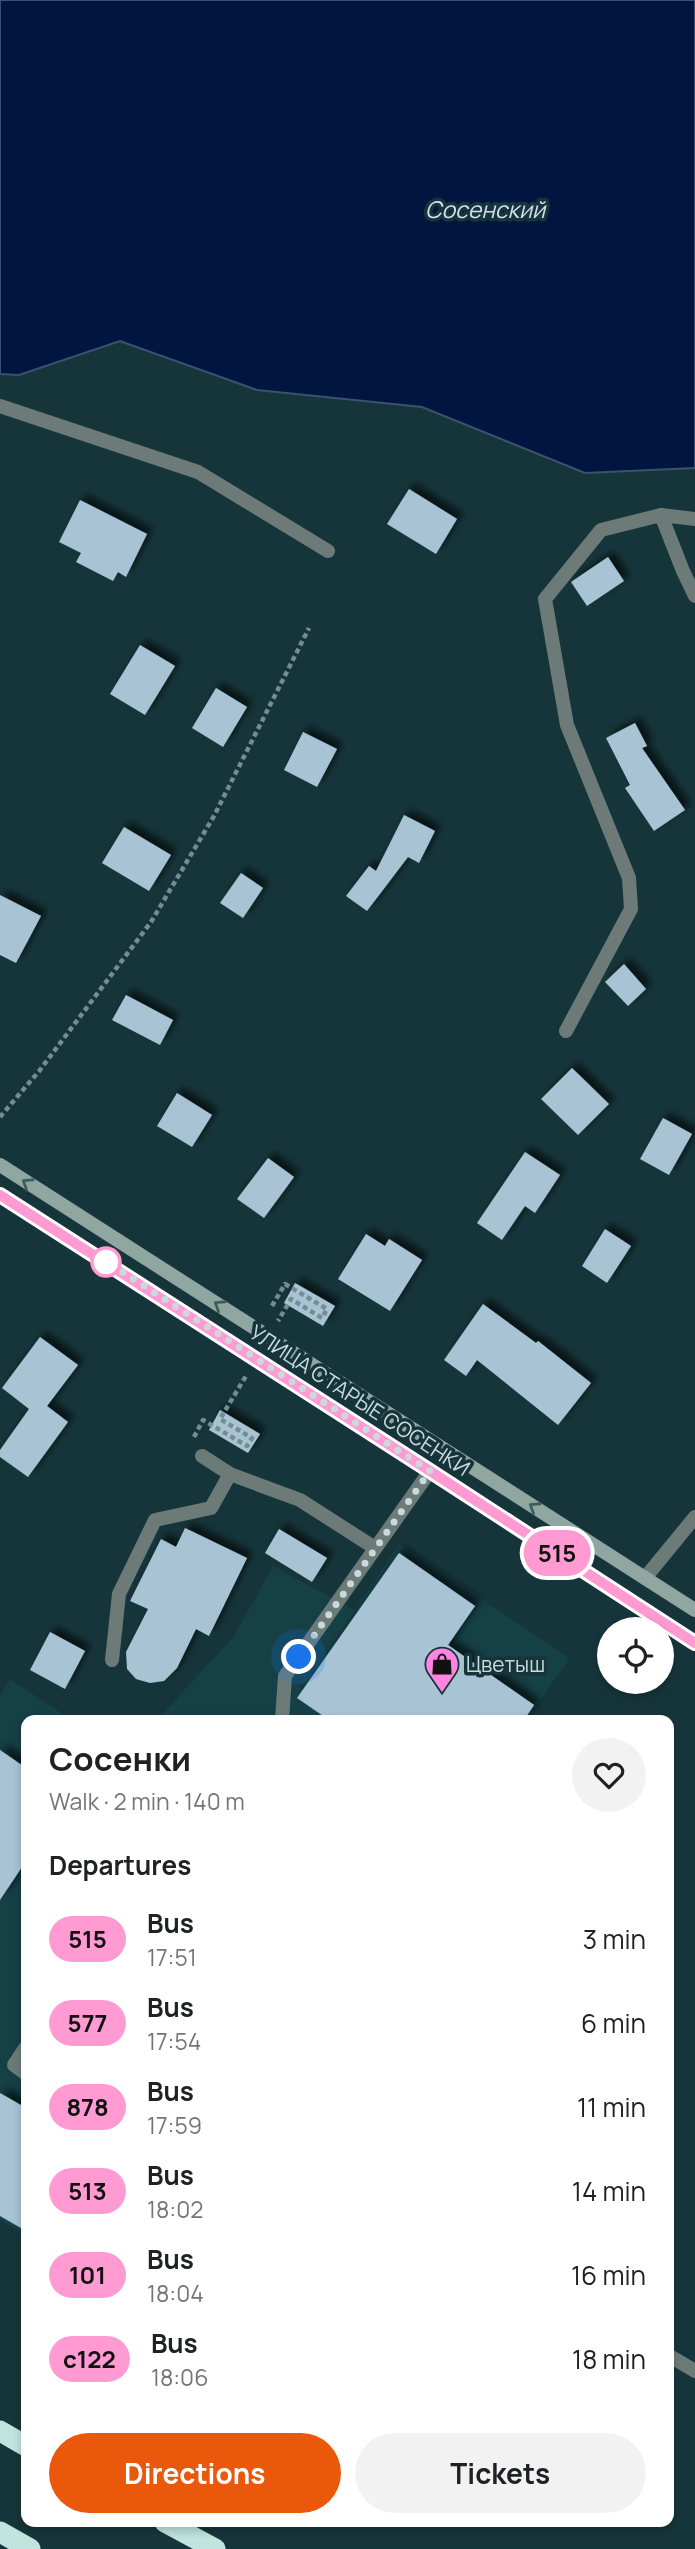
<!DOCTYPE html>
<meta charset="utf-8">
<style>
:root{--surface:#fff;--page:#f2f2f2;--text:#202124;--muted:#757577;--accent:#ea580c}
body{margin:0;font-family:Manrope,sans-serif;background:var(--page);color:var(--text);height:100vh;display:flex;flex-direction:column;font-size:26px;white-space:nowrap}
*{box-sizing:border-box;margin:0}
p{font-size:23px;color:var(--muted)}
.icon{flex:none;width:38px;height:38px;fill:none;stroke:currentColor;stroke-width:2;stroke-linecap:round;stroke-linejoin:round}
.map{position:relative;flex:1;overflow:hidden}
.sheet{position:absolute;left:21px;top:1715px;width:653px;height:812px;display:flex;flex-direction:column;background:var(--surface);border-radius:14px;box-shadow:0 4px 10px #0003}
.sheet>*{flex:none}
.badge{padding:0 14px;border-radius:23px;font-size:24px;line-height:46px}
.controls{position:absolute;left:597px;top:1617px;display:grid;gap:14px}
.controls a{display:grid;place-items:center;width:77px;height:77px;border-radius:50%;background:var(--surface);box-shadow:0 4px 10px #0003;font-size:35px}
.you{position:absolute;width:35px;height:35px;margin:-18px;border:5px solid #fff;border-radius:50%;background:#1a73e8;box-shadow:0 0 0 10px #1a73e833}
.map>.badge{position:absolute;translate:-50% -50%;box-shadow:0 0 0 4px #fff}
h2{padding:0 28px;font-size:26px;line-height:63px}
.round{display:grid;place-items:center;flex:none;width:74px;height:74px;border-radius:37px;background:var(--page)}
.head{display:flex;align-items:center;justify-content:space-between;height:119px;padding:0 28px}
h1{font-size:33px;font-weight:700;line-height:52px}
.action{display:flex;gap:14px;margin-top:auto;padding:14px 28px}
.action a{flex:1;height:80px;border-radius:42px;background:var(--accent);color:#fff;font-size:28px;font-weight:700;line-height:80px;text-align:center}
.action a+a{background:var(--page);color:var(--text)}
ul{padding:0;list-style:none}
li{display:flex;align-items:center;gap:21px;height:84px;padding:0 28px}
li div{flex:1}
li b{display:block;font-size:26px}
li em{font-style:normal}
li .badge{min-width:77px;font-weight:700;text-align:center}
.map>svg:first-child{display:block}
.built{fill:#154046}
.water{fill:#001640;stroke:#3c516f;stroke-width:2}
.building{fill:#a8c4d4;filter:url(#shadow)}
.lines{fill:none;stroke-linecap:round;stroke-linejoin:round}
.path{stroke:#758c90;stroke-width:4.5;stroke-dasharray:5 3.5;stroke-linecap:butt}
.lane{stroke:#6d7b78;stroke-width:14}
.secondary{stroke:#8fa6a1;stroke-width:14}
.highway{stroke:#c1e4de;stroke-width:21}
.oneway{stroke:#405d5e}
.line-casing{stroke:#fff;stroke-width:16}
.line{stroke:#ff9ad2;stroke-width:10}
.walk{stroke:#c9dadd;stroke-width:7;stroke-dasharray:0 12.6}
.stop-dot{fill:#fff;stroke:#ff9ad2;stroke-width:3.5}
.labels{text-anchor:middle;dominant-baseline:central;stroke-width:7;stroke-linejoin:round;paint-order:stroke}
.street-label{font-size:21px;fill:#c9dadd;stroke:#16353a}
.poi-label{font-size:21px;fill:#c9dadd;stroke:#16353a;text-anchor:start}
.water-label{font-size:23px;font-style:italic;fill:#d3dff1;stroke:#16353a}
</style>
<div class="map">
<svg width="695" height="2549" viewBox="0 0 695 2549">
<defs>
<filter id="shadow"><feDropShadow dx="6" dy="-6" stdDeviation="3.5" flood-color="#0009"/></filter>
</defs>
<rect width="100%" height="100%" fill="#16353a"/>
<g class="built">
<path d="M 399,1544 L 570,1658 L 526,1720 L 157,1720 L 234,1636 L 273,1566 L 354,1610 Z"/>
<path d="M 10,1679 L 72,1720 L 26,1720 L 26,2235 L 0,2220 L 0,1695 Z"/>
</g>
<path class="water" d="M 0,0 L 695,0 L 695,468 L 585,473 L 422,407 L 257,390 L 120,341 L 19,375 L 0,374 Z"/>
<g class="building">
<path d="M 409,489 L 457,519 L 436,554 L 387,524 Z"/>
<path d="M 80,500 L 147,534 L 126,577 L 118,572 L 113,581 L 76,562 L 81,553 L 59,542 Z"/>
<path d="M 608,557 L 624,581 L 587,606 L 571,582 Z"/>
<path d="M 140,645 L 175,666 L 145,715 L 110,694 Z"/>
<path d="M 216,688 L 247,707 L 223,747 L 192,728 Z"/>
<path d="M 635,723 L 647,746 L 642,748 L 685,810 L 654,831 L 625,788 L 630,785 L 606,738 Z"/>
<path d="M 303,732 L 337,749 L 317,787 L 284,770 Z"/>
<path d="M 404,815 L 435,831 L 419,863 L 408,857 L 367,911 L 346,896 L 369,866 L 376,871 Z"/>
<path d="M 124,827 L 171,855 L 149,891 L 102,863 Z"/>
<path d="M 241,873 L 263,888 L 243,918 L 220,903 Z"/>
<path d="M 0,895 L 41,916 L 16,963 L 0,955 Z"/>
<path d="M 624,964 L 646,989 L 628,1006 L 605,982 Z"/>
<path d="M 126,995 L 173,1020 L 160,1045 L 112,1020 Z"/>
<path d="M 572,1068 L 609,1104 L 578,1135 L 541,1099 Z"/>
<path d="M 177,1093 L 212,1115 L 192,1147 L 157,1126 Z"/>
<path d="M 663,1118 L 692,1134 L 669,1175 L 640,1159 Z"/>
<path d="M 525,1152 L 560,1175 L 535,1213 L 525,1206 L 502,1240 L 477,1223 Z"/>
<path d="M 268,1158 L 294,1177 L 264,1218 L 237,1199 Z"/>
<path d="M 605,1229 L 631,1246 L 607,1283 L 582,1266 Z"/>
<path d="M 366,1234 L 385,1246 L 389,1239 L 422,1260 L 390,1311 L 338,1279 Z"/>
<path d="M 295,1283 L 335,1306 L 323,1326 L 284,1303 Z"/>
<path d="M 483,1304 L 536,1343 L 538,1341 L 591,1383 L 558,1425 L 477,1360 L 466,1376 L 444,1360 Z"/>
<path d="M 40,1337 L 78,1365 L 47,1406 L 68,1422 L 28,1477 L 0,1457 L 0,1450 L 29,1409 L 2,1388 Z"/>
<path d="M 220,1410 L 260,1434 L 248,1453 L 209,1430 Z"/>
<path d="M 185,1528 L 247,1558 L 209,1636 L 196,1629 L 177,1668 L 164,1681 L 150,1683 L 136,1679 L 127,1669 L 126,1652 L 148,1609 L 130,1601 L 161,1539 L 176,1547 Z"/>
<path d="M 279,1529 L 327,1558 L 312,1582 L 265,1553 Z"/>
<path d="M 399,1553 L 475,1606 L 448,1645 L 534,1705 L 524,1720 L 329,1720 L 297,1698 Z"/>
<path d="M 50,1632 L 85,1651 L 65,1689 L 30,1670 Z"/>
<path d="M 0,1750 L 26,1768 L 26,1861 L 0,1900 Z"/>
<path d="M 0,2093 L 26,2108 L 26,2231 L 0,2216 Z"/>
</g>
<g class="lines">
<g class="path">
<path d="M 0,1117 L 40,1070 L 151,922 L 214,816 L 309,628"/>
<path d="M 272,1306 L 285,1284 L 327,1309 L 322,1318 L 291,1299 L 278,1321"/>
<path d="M 194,1437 L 203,1420 L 247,1446 L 252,1438 L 220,1419 L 246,1376"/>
</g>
<g class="lane">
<path d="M 0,406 L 198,472 L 328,551"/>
<path d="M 661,515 L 683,571 L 695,596"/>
<path d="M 566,1031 L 631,909 L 629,878 L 567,725 L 545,599 L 601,530 L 661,515 L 695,519"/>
<path d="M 202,1456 L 230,1474 L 300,1500 L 375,1548"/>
<path d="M 645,1578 L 695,1517"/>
<path d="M 112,1660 L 119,1594 L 155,1520 L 211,1508 L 230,1474"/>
<path d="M 282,1720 L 285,1676 L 430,1471"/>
<path d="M 26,2047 L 14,2065 L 26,2074"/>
<path d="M 668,2355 L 695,2371"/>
</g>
<g class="secondary">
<path d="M 0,1165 L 695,1610"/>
<path d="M 0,1195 L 430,1471 L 695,1644"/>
</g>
<g class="highway">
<path d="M 0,2431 L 26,2446"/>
<path d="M 165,2522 L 215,2549"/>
<path d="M 0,2532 L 30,2549"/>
</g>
</g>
<defs><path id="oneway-chevron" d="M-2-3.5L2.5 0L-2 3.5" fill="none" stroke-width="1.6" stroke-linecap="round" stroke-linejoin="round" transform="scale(1.75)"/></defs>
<g class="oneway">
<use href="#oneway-chevron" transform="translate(27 1183) rotate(-147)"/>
<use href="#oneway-chevron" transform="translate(219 1305) rotate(-147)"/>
<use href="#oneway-chevron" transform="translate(534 1507) rotate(-147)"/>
</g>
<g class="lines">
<g class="line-casing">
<path id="line" d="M 0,1195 L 430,1471 L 695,1643"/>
</g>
<use href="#line" class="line"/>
<path class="walk" d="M 106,1262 L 104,1260 L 430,1471 L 299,1657"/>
</g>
<defs>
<g id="shop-pin" transform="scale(1.75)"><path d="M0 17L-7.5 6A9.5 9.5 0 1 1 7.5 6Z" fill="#fe86e0" stroke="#16353a"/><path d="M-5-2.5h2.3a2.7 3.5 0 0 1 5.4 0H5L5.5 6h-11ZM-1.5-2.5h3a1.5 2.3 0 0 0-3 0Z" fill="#111"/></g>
</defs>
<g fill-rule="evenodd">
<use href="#shop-pin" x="442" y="1664"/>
</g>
<circle class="stop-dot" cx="106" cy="1262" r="14"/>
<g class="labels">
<g class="street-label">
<text transform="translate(360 1400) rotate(33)">УЛИЦА СТАРЫЕ СОСЕНКИ</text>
</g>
<g class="poi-label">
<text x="466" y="1664">Цветыш</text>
</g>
<g class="water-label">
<text x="485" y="209">Сосенский</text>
</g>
</g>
</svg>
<div class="controls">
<a><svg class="icon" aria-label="locate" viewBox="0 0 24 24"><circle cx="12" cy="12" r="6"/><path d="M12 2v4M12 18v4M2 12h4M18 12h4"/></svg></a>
</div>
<div class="you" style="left:299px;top:1657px"></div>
<b class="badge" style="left:557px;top:1553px;background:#ff9ad2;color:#111">515</b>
<section class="sheet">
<div class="head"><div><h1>Сосенки</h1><p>Walk · 2 min · 140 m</p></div><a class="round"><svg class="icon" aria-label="heart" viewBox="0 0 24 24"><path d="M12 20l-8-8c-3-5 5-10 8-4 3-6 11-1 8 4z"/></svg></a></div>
<h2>Departures</h2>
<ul>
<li><span class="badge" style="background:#ff9ad2;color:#111">515</span><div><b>Bus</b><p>17:51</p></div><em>3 min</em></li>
<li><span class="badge" style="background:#ff9ad2;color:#111">577</span><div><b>Bus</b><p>17:54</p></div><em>6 min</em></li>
<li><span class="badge" style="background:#ff9ad2;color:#111">878</span><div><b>Bus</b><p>17:59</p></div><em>11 min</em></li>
<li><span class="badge" style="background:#ff9ad2;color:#111">513</span><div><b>Bus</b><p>18:02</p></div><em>14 min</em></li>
<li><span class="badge" style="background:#ff9ad2;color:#111">101</span><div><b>Bus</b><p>18:04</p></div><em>16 min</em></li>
<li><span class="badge" style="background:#ff9ad2;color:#111">с122</span><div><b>Bus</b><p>18:06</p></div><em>18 min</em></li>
</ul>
<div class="action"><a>Directions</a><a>Tickets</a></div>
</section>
</div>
